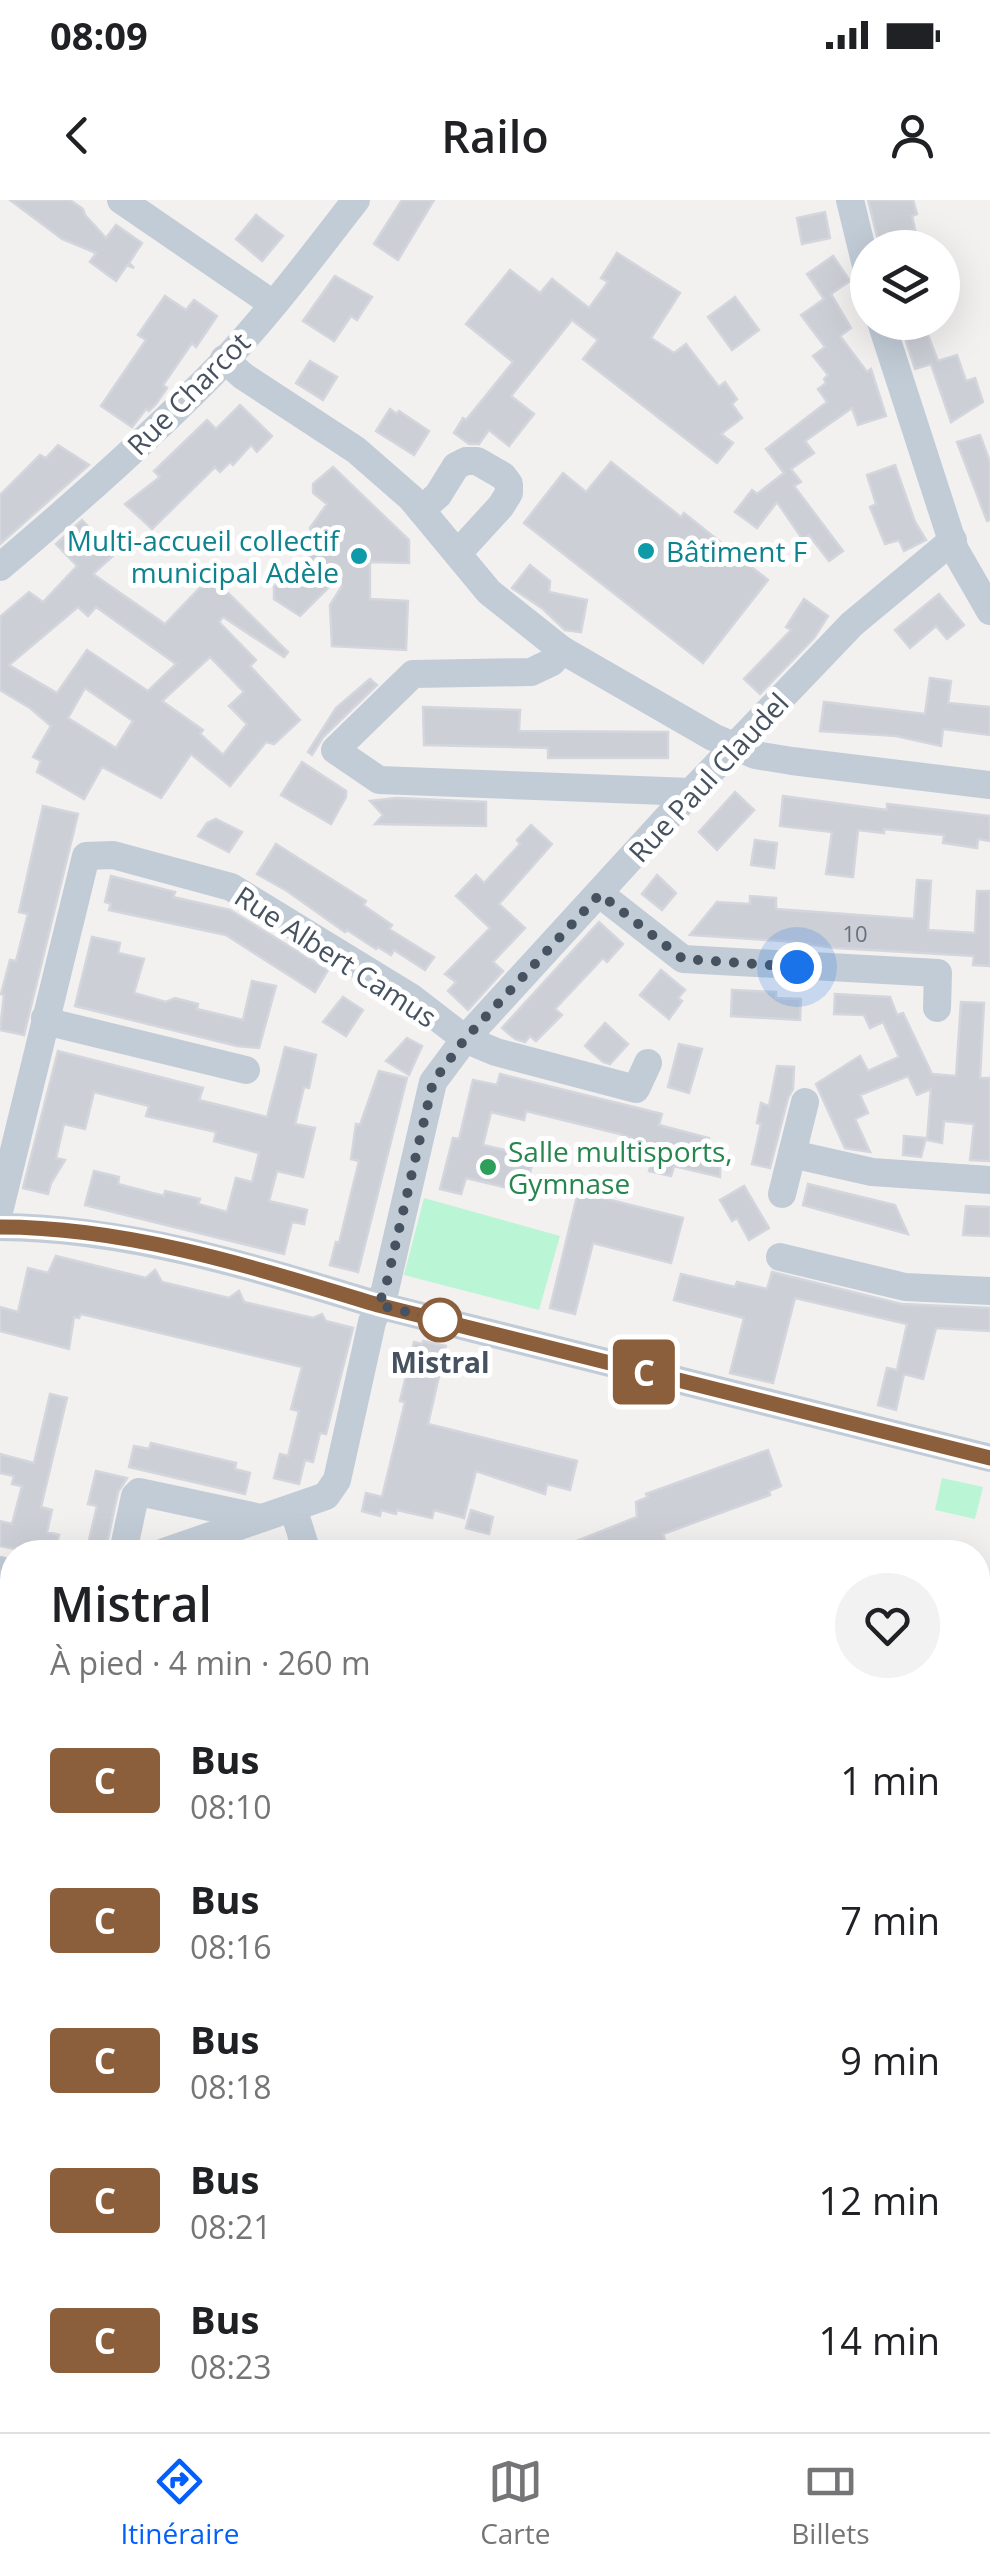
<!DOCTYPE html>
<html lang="fr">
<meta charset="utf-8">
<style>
:root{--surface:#fff;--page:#f2f2f2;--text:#202124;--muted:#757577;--line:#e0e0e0;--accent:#035ffb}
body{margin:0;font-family:"Open Sans",sans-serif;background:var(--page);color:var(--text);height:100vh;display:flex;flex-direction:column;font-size:38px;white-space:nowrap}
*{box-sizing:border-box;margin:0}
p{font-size:32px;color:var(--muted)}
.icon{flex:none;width:55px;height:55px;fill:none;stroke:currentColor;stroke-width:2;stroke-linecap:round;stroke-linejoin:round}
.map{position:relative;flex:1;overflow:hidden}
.side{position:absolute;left:0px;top:1340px;width:990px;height:892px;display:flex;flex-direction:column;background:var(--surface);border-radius:40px 40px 0 0;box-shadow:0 10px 40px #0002}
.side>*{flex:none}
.badge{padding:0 20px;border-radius:8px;font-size:35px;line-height:65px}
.controls{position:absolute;left:850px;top:30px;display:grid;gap:20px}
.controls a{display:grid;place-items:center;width:110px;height:110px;border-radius:50%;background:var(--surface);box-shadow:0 10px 40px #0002;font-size:50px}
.you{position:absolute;width:50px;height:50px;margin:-25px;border:8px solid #fff;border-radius:50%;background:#1a73e8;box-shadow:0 0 0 15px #1a73e833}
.map>.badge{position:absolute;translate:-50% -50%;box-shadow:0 0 0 5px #fff}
.round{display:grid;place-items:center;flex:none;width:105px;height:105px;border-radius:52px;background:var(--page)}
.summary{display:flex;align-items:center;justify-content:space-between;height:170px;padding:0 50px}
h1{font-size:48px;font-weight:600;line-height:75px}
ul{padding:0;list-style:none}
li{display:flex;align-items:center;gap:30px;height:140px;padding:0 50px}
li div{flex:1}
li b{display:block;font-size:38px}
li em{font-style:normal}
li .badge{min-width:110px;font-weight:700;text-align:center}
.status{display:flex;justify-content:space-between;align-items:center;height:70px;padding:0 50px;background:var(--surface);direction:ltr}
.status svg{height:28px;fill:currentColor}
header{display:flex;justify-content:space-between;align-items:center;height:130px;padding:0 50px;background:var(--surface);font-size:45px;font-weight:600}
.dock{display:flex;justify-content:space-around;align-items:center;height:140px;border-top:2px solid var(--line);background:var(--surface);font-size:28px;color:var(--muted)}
.dock a{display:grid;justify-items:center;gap:5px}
.dock .active{color:var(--accent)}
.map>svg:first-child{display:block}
.commercial{fill:#fef9e9}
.green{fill:#baf5d5}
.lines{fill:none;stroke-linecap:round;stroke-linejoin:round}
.stream{stroke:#82d7f7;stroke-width:6}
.building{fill:#cccfd6;stroke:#d4d6dd;stroke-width:2.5;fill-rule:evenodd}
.highway-casing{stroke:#6d89b1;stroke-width:42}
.minor{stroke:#c2ccd7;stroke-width:28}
.major{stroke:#adbdd2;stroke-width:35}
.highway{stroke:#829ec5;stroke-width:40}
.line-casing{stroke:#fff;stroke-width:22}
.line{stroke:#8b5e3c;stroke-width:15}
.walk{stroke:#465260;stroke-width:10;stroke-dasharray:0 18}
.culture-dot{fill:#0f9aa8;stroke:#fff;stroke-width:4}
.leisure-dot{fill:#2e9e5b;stroke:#fff;stroke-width:4}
.stop-dot{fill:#fff;stroke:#8b5e3c;stroke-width:5}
.labels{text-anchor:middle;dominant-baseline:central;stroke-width:10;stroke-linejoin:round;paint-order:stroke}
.number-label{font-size:22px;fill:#68717e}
.street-label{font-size:28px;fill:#465260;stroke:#fff}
.culture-label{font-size:28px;fill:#0d838f;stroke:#fff;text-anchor:end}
.leisure-label{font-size:28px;fill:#27864d;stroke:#fff;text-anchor:start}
.stop-label{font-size:28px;font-weight:bold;fill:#465260;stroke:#fff}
</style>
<div class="status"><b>08:09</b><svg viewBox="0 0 49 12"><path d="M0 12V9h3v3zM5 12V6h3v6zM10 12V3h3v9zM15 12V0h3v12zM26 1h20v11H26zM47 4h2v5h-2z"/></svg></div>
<header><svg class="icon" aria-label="back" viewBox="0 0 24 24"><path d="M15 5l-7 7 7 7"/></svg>Railo<svg class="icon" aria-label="person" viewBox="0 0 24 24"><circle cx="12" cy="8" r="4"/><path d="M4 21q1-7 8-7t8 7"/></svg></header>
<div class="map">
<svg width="990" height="2232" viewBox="0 0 990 2232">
<rect width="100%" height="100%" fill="#f3f0f0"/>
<path class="commercial" d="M 990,1374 L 990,1455 L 978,1452 L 978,1378 Z"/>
<g class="green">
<path d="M 424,998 L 560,1036 L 539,1110 L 404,1075 Z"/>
<path d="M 942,1278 L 983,1287 L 975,1319 L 935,1310 Z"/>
</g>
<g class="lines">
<g class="stream">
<path d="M 0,1849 L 12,1851"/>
<path d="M 653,2220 L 671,2232"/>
</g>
</g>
<g class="building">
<path d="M 10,0 L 70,0 L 83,9 L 85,15 L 106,38 L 116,25 L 142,43 L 129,63 L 134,68 L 127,65 L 116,81 L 90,62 L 96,53 L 62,39 Z"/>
<path d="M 402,0 L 434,0 L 398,60 L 374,44 Z"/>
<path d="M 868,0 L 913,0 L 917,14 L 912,16 L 915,30 L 897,35 L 900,48 L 880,48 Z"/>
<path d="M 825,12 L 830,38 L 802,44 L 797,18 Z"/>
<path d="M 256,15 L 283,36 L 262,61 L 236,39 Z"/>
<path d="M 617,53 L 680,93 L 651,138 L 674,153 L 686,144 L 719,187 L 725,182 L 737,199 L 732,204 L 742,218 L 721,234 L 733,243 L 717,263 L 583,159 L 598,140 L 572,120 L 511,196 L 534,214 L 509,246 L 489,230 L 479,244 L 469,244 L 454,233 L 463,218 L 466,220 L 513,162 L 466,124 L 510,70 L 540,93 L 552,79 L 589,108 L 608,82 L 601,78 Z"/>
<path d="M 833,56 L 850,81 L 831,94 L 851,128 L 840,136 L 867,172 L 871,169 L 886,216 L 858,225 L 852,208 L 805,241 L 814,253 L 791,269 L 801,282 L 794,286 L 843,351 L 829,361 L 809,335 L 803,340 L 777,302 L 757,328 L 735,312 L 752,290 L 757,294 L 784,273 L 766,249 L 827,202 L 818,189 L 826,183 L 824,179 L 828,175 L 813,156 L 825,147 L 801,115 L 824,99 L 807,74 Z"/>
<path d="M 335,76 L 372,97 L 357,120 L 351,116 L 334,141 L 303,121 Z"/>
<path d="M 165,96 L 186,110 L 194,100 L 217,116 L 196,147 L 192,143 L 163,185 L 167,188 L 156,204 L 149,211 L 146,209 L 132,227 L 101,206 L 146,140 L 138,135 Z"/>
<path d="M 735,97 L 759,130 L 732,150 L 708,117 Z"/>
<path d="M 900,122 L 924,125 L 938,161 L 957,155 L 966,181 L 975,178 L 983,202 L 951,222 L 931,164 L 915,169 Z"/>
<path d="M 310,161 L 337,177 L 323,200 L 296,183 Z"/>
<path d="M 240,205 L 272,236 L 257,252 L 251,245 L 233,265 L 230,262 L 220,272 L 215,267 L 152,329 L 125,304 L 160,277 L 154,271 L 207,220 L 216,229 Z"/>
<path d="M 390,209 L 397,214 L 399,211 L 429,231 L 414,255 L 376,231 Z"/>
<path d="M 980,235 L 990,262 L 990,320 L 987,321 L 957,242 Z"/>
<path d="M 58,245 L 89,265 L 0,344 L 0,295 L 40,255 L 46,258 Z"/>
<path d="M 611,262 L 681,317 L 684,313 L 768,380 L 703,463 L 524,323 L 563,273 L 586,292 Z"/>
<path d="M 895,265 L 915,322 L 926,340 L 904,351 L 899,340 L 885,344 L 870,307 L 876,304 L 867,275 Z"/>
<path d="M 333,267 L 409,340 L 409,363 L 370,362 L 370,399 L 408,401 L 406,450 L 332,446 L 330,405 L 342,386 L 335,381 L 300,416 L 274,399 L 274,387 L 282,377 L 291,374 L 309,379 L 307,360 L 316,344 L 310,328 L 327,304 L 313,293 L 313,284 Z"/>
<path d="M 82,320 L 115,354 L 93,374 L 165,424 L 211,376 L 288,452 L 284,457 L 223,417 L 219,422 L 256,460 L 250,466 L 300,520 L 274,544 L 266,542 L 230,586 L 191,554 L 161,598 L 102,567 L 84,599 L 37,572 L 41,561 L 33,557 L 51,526 L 30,508 L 0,490 L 0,417 L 29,392 L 43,402 L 77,366 L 56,344 ZM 78,407 L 88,416 L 96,407 L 176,464 L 148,491 L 87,450 L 57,493 L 9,465 ZM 210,457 L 244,492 L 229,506 L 247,524 L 223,555 L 200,534 L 203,530 L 162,501 ZM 85,488 L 133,521 L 116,548 L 68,518 Z"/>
<path d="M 530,365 L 550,381 L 549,392 L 587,400 L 581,432 L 565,430 L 543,409 L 512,388 Z"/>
<path d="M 939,394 L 964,425 L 947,439 L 936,426 L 910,448 L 895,430 Z"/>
<path d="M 804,399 L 828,416 L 814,438 L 760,494 L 744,479 L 791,430 L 786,427 Z"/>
<path d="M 930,478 L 951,481 L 948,503 L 990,507 L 990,535 L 943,529 L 941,546 L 896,536 L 820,531 L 824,502 L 925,514 Z"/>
<path d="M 370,479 L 377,485 L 323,537 L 312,555 L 308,552 L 336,508 Z"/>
<path d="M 423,507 L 520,510 L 519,531 L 668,532 L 668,558 L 548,558 L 548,548 L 424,545 Z"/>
<path d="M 302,562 L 346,591 L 346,597 L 331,624 L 281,595 Z"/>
<path d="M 735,592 L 754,610 L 717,650 L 699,632 Z"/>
<path d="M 783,596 L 887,610 L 887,604 L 990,616 L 990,641 L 978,639 L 977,648 L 943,643 L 944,635 L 884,629 L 884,633 L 858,630 L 853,677 L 826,674 L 832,632 L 780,626 Z"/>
<path d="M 396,598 L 486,602 L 486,626 L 375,624 L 383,615 L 370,601 Z"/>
<path d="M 43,606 L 78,614 L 24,835 L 0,830 L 4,795 L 1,794 L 10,760 L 16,761 L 28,714 L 19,712 Z"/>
<path d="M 216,619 L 242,632 L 229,652 L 198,636 L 207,623 Z"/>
<path d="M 531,625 L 552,644 L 499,704 L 525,728 L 493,762 L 503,771 L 468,810 L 448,791 L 456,782 L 445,774 L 490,728 L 456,696 L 476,675 L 484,683 L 520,644 L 517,640 Z"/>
<path d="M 755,640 L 777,643 L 774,668 L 751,665 Z"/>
<path d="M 276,644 L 366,701 L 363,705 L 392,725 L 389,729 L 434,757 L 425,770 L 394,750 L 391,755 L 378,747 L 376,749 L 347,730 L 345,732 L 287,691 L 257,674 Z"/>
<path d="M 657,675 L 676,693 L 662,710 L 642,694 Z"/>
<path d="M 111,676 L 175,692 L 173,697 L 230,710 L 328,770 L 315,792 L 226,735 L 109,710 L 111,704 L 105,702 Z"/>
<path d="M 917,680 L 931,681 L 928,730 L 975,733 L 977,691 L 990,691 L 990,766 L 973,765 L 974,756 L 836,748 L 783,741 L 690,735 L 717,702 L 750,704 L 750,696 L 776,698 L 776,709 L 914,719 Z"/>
<path d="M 599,722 L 623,744 L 607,762 L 603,758 L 555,809 L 562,815 L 536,841 L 530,836 L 525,842 L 515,839 L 502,828 Z"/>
<path d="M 92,737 L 120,743 L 118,753 L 144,759 L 134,793 L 166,802 L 175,798 L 198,804 L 197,809 L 243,820 L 252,781 L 276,786 L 259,848 L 237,846 L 75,806 Z"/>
<path d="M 661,770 L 685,790 L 678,798 L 682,801 L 669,819 L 640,795 Z"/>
<path d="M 732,790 L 776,792 L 776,798 L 801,799 L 800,820 L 731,816 Z"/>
<path d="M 835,794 L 890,797 L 897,815 L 903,813 L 932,874 L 956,876 L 961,802 L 984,803 L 980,878 L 990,878 L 990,961 L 970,960 L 974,924 L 944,921 L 942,943 L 927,940 L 931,889 L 917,895 L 908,876 L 860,895 L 868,913 L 855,919 L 870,952 L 845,948 L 816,884 L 860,856 L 868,871 L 899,857 L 883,822 L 870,828 L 864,815 L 834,814 Z"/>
<path d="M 343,797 L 363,810 L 346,836 L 323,822 Z"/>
<path d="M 605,823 L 628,844 L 610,864 L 603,862 L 585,846 Z"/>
<path d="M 407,838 L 422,846 L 409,875 L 386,861 Z"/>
<path d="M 679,844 L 702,849 L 689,893 L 668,887 Z"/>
<path d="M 285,847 L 316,855 L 309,888 L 304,887 L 295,924 L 315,928 L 303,977 L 277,971 L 269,1001 L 307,1010 L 304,1024 L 292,1022 L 284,1054 L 85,1005 L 94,971 L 119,977 L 118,984 L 164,996 L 165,991 L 200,999 L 198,1004 L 227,1012 L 236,978 L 252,982 L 259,953 L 214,941 L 216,932 L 146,916 L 149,906 L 94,892 L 85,929 L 64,924 L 56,958 L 65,960 L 51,983 L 48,994 L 23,988 L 58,851 L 203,888 L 199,900 L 267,917 Z"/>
<path d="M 777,866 L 794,867 L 793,889 L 788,898 L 770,968 L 752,964 L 761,924 L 757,923 L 761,903 L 769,906 Z"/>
<path d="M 379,871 L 407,878 L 358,1072 L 330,1065 L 336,1042 L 339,1043 L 359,961 L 351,959 L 356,924 L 360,925 Z"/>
<path d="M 500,874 L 662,914 L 659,925 L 709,938 L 707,944 L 721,944 L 720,977 L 674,966 L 671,976 L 649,971 L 654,953 L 629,947 L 631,938 L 620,934 L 526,911 L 524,920 L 491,912 L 483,945 L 534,957 L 525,992 L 466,978 L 461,994 L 440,989 L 453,938 L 459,939 L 473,880 L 497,885 Z"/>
<path d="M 904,936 L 926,938 L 921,957 L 903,955 Z"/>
<path d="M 808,984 L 895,1005 L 908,1034 L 803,1005 Z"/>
<path d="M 744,986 L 769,1028 L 749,1040 L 737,1018 L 732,1021 L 720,1000 Z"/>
<path d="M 578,992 L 683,1018 L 671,1063 L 593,1043 L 575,1114 L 550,1108 Z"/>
<path d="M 966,1006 L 990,1007 L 990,1036 L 963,1035 Z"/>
<path d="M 56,1056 L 146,1078 L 155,1070 L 162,1082 L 229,1098 L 239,1091 L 244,1102 L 313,1118 L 322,1114 L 326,1121 L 353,1128 L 326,1234 L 320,1233 L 313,1262 L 305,1260 L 299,1284 L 274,1278 L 280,1254 L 288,1256 L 299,1211 L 291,1209 L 302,1167 L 81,1114 L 79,1118 L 74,1117 L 69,1149 L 0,1131 L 0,1107 L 18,1112 L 28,1068 L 48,1073 Z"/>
<path d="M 772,1072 L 901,1104 L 990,1108 L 990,1131 L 936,1128 L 923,1179 L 904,1174 L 896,1210 L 878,1205 L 887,1168 L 897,1170 L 907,1124 L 795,1098 L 773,1183 L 730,1173 L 744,1118 L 674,1100 L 681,1074 L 735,1087 L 737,1082 L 767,1089 Z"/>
<path d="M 423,1141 L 446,1146 L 428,1224 L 577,1261 L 570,1290 L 547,1284 L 545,1294 L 476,1271 L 464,1318 L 434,1310 L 432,1318 L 397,1310 L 396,1314 L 381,1310 L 380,1316 L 362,1311 L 366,1293 L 382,1297 L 405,1202 L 400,1201 L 414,1142 L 422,1144 Z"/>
<path d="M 50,1194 L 67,1198 L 41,1307 L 52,1310 L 47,1332 L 59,1335 L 55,1352 L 31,1352 L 0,1346 L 0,1321 L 12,1324 L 22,1286 L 12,1284 L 14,1276 L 0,1273 L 0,1254 L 34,1263 Z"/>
<path d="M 151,1243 L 236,1263 L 235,1269 L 250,1273 L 245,1294 L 129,1267 L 134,1246 L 149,1249 Z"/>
<path d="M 768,1250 L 781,1286 L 769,1291 L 770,1295 L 663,1334 L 669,1352 L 549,1352 L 637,1317 L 636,1302 L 648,1297 L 646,1294 Z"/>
<path d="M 96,1271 L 127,1278 L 118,1292 L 106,1348 L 88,1344 L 97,1306 L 88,1304 Z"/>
<path d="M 471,1310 L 493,1317 L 489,1334 L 466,1328 Z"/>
</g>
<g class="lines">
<g class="highway-casing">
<g id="highway">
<path d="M 978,1621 L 990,1625"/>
<path d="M 978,1827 L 990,1824"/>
<path d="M 978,1871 L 990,1863"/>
<path d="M 0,1930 L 12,1931"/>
<path d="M 0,1962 L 12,1962"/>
<path d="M 873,2220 L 900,2232"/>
</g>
</g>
<g class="minor">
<path d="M 121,0 L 273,104"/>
<path d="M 850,0 L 868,74"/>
<path d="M 881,122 L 955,350 L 990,411"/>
<path d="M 224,159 L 243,176 L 356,250 L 411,298 L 489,392 L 562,450 L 713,537 L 755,555 L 792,561 L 990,585"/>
<path d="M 421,310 L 438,295 L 456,266 L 466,261 L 477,261 L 503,276 L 509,284 L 509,293 L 501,306 L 458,353"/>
<path d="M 0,367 C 70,308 139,247 204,182 C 260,126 308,62 356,0"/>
<path d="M 562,450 L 552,462 L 531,472 L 413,474 L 335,550 L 379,580 L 691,592"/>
<path d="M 600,694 L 683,759 L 938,773 L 937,808"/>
<path d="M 45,818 L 57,824 L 246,870"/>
<path d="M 792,954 L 872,972 L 990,980"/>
<path d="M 782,994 L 805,902"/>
<path d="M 0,1008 L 86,656 L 113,655 L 231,687 L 412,798 L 465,839 L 496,852 L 636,889 L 648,863"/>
<path d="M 0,1027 C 129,1028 256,1068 378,1105 L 990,1258"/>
<path d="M 780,1057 L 905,1087 L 990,1091"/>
<path d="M 293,1308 L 307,1352"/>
<path d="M 123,1352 L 135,1296 L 139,1292 L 261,1318"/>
<path d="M 164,1352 L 326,1296 L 337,1280 L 372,1122 L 385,1090 L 433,882 L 465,839 L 691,592 L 852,424 L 953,340"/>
<path d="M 0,1370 L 12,1373"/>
<path d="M 0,1407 L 12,1403"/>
<path d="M 0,2180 L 12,2178"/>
<path d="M 238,2220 L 258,2232"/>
</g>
<g class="major">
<path d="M 978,2154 L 990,2112"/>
<path d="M 932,2232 L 947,2229 L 969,2232"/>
</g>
<use href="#highway" class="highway"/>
</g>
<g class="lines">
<g class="line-casing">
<path id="line" d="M 0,1027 C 129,1027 256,1068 378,1105 L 990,1258"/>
</g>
<use href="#line" class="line"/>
<path class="walk" d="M 440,1120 L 378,1105 L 385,1090 L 433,882 L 465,839 L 600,694 L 683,759 L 797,767"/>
</g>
<g class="culture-dot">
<circle cx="646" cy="351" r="10"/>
<circle cx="359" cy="356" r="10"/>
</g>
<circle class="leisure-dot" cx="488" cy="967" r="10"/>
<circle class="stop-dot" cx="440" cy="1120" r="20"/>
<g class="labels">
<g class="number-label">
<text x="855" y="733">10</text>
</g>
<g class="street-label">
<text transform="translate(188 193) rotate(-45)">Rue Charcot</text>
<text transform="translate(708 577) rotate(-47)">Rue Paul Claudel</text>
<text transform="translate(336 756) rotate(33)">Rue Albert Camus</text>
</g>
<g class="culture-label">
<text x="339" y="340">Multi-accueil collectif<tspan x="339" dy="32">municipal Adèle</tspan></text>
<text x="666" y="351" text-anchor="start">Bâtiment F</text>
</g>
<g class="leisure-label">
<text x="508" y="951">Salle multisports,<tspan x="508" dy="32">Gymnase</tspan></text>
</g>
<g class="stop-label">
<text x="440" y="1162">Mistral</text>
</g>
</g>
</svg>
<div class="controls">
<a><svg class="icon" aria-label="layers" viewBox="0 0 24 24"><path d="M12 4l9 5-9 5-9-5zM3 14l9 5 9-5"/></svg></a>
</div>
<div class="you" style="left:797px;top:767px"></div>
<b class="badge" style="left:644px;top:1172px;background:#8b5e3c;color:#fff">C</b>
<section class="side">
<div class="summary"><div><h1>Mistral</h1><p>À pied · 4 min · 260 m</p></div><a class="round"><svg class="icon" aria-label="heart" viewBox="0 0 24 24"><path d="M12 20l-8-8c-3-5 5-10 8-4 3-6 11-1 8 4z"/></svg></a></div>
<ul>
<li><span class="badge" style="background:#8b5e3c;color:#fff">C</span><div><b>Bus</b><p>08:10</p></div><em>1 min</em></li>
<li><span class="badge" style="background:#8b5e3c;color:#fff">C</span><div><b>Bus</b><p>08:16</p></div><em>7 min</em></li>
<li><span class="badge" style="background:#8b5e3c;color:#fff">C</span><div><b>Bus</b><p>08:18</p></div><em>9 min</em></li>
<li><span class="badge" style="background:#8b5e3c;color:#fff">C</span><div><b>Bus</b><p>08:21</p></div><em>12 min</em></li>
<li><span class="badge" style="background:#8b5e3c;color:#fff">C</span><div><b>Bus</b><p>08:23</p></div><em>14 min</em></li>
</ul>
</section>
</div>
<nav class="dock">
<a class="active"><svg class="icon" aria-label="directions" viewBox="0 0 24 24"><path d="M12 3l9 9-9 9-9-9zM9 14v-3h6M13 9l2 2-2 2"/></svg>Itinéraire</a>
<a><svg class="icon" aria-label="map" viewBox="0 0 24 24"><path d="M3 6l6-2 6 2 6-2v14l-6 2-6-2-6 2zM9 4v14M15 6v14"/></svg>Carte</a>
<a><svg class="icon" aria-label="tickets" viewBox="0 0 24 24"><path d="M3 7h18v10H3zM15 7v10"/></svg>Billets</a>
</nav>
